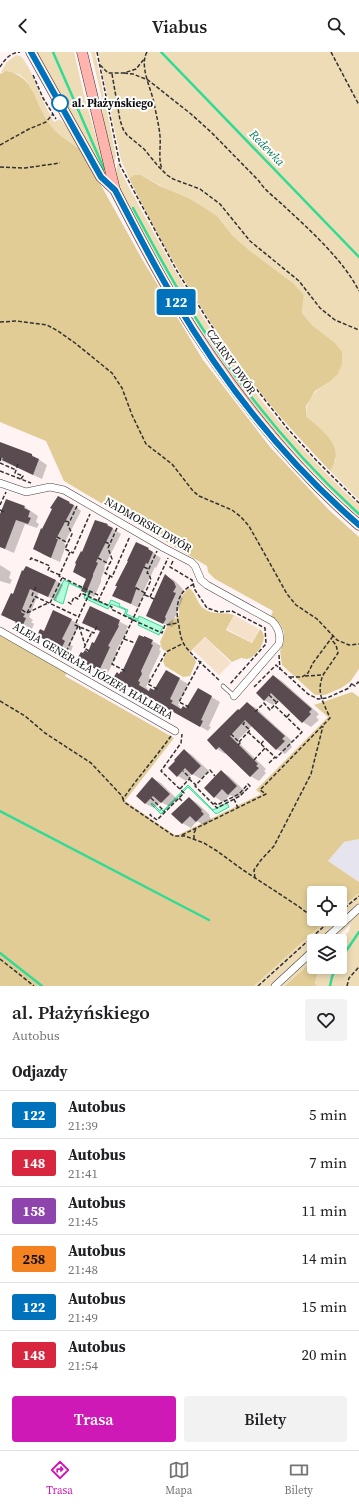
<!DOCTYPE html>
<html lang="pl">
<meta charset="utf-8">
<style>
:root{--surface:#fff;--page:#f2f2f2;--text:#202124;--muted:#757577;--line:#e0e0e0;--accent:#cf19b6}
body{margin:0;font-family:"Source Serif 4",serif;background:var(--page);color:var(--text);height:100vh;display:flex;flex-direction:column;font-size:15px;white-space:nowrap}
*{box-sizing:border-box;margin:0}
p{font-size:13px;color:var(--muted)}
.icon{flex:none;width:22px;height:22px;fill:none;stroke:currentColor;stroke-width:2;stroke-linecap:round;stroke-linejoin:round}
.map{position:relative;height:934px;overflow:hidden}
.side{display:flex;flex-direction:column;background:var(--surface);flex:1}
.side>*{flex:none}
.badge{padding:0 8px;border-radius:3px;font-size:14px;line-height:26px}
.controls{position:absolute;left:307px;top:834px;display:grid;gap:8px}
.controls a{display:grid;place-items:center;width:40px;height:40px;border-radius:4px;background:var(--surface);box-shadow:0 2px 6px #0003;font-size:20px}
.map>.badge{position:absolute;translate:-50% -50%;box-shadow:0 0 0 2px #fff}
h2{padding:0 12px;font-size:15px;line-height:36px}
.round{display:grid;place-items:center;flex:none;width:42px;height:42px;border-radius:4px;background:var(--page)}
.overview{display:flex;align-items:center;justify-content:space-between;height:68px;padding:0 12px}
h1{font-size:19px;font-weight:600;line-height:30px}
.action{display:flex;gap:8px;margin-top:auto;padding:8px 12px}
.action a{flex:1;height:46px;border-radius:4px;background:var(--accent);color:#fff;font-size:16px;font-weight:600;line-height:46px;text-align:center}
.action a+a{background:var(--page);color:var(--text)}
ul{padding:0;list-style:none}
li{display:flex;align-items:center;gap:12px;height:48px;padding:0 12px;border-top:1px solid var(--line)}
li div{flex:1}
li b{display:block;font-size:15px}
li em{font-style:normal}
li .badge{min-width:44px;font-weight:700;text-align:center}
header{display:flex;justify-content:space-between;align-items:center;height:52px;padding:0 12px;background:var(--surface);font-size:18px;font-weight:600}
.dock{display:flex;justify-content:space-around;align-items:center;height:56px;border-top:1px solid var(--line);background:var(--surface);font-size:11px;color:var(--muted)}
.dock a{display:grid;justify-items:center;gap:2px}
.dock .on{color:var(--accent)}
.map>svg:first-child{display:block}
.industrial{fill:#e5e4ef}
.green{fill:#eedcb7}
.forest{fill:#e1cc95}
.pitch{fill:#f5e1ca}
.water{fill:#b2fcdb;stroke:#31db94}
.shadow{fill:#0003}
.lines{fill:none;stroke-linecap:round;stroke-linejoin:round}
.stream{stroke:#31db94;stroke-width:2.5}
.building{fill:#5a4b51}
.lane-casing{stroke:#434343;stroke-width:4.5}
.street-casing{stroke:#434343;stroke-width:8}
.secondary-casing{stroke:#323232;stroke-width:11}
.path{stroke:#323232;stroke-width:1.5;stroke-dasharray:4 2;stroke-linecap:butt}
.lane{stroke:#fff;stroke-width:3.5}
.street{stroke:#fff;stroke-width:7}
.secondary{stroke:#ffb4ae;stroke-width:10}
.line-casing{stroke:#fff;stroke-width:9}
.line{stroke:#0072bc;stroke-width:6}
.stop-dot{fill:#fff;stroke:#0072bc;stroke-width:2}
.labels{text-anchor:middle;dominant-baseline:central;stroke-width:4;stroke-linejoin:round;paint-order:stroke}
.stop-label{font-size:11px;font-weight:bold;fill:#101010;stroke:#fff;text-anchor:start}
.street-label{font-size:11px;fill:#101010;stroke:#fff}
.water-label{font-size:12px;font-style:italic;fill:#0d8054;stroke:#fff}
</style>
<header><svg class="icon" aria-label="back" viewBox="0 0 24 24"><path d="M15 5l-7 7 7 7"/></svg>Viabus<svg class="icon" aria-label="search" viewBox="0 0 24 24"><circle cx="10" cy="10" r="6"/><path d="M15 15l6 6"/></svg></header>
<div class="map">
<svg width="359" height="934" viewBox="0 0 359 934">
<rect width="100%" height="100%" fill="#fff3f3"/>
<path class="industrial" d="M 359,787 L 359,830 L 328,809 L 344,790 Z"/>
<g class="green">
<path d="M 36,0 L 74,0 L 84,43 L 107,123 L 105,122 Z"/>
<path d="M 91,0 L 95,0 L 116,104 L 114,114 L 105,83 L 101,43 Z"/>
<path d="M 98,0 L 359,0 L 359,448 L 330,419 L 336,407 L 315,374 L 306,364 C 306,346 315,339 329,330 L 335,291 L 312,273 L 302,261 L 304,243 L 293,231 L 249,198 L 232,183 L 217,164 L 141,123 L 134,123 L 129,126 L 121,108 Z"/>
<path d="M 16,3 L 22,5 L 30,18 L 43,49 L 54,70 L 60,67 L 68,76 L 82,99 C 71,90 59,85 50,74 C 39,60 34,32 20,23 C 16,20 7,21 2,20 L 0,22 L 6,11 Z"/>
<path d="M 118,110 L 121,120 C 157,188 195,257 240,320 C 275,368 316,413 359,453 L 359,465 C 308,418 260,366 221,308 C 186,257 155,203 126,149 C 121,138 114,122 118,110 Z"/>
<path d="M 359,841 L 359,934 L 317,934 L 315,933 L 318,918 L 320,915 L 340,915 L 340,890 L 349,879 L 351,871 L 333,889 L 314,889 L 314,907 L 285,934 L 254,934 L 328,867 L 340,867 L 340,856 Z"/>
</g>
<g class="forest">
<path d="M 6,19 C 36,24 34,53 51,74 C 59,85 71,90 82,99 L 142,207 L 203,308 L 270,395 L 329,458 L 359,485 L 359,617 L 350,630 L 341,636 L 325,643 L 315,643 L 282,613 L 280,599 L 284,589 L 284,580 L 280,572 L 271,564 L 273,559 L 215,527 L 208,520 L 207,514 L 64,429 L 46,389 L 0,370 L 0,22 Z"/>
<path d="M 134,123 L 141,123 L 160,134 L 190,147 L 217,164 L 232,183 L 249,198 L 293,231 L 304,243 L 302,261 L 312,273 L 335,291 L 342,300 L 342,312 L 338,322 L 329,330 L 315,339 L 306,354 L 306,364 C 317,375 340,389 335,408 C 334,412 332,416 330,419 C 299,386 268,353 242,316 C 199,256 161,192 129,126 Z"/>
<path d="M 189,536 C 195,539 197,551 203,556 C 213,564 223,559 234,563 L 226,578 L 252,591 L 260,577 C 270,585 258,602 250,606 C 247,608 244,606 241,606 C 238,607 235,609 232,610 L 205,585 L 189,601 L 195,607 L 196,610 L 190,624 L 183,625 L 165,614 L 163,609 L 167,600 L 162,597 L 160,590 L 169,570 L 179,564 C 178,554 180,543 189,536 Z"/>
<path d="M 0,582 L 67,621 L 65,624 L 174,686 L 125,749 L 176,784 L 261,742 L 256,738 L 328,665 L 314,653 L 352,640 L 359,645 L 359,787 L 344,790 L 328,809 L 359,830 L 359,841 L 340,856 L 340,841 L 314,841 L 314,867 L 328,867 L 254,934 L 0,934 Z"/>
<path d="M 314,907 L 314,915 L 320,915 L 318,918 L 315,932 L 317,934 L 285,934 Z"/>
</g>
<g class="pitch">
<path d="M 234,563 L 259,577 L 252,591 L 227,577 Z"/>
<path d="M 205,585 L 231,611 L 219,623 L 193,598 Z"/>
</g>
<g class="water">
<path d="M 64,528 L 89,540 L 87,545 L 108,554 L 111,548 L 120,552 L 119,554 L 128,558 L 126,562 L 138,567 L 139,564 L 163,575 L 159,583 L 138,573 L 139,569 L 124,563 L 126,558 L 111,552 L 108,557 L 84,546 L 86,539 L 69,531 L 63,552 L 54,548 Z"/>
<path d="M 188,733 L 213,758 L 227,751 L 229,755 L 216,762 L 188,735 L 161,762 L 151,752 L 152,751 L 160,759 L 161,757 L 163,759 Z"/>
</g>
<g class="shadow">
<path d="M 0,391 L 32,403 L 47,413 L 42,427 L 0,408 Z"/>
<path d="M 7,448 L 25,455 L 38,464 L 36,470 L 39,472 L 37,476 L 25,472 L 14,501 L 0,495 L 0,465 Z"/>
<path d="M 71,451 L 81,459 L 64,492 L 66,493 L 60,510 L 42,502 L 43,478 L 68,456 Z"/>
<path d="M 96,469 L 107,473 L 121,482 L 104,515 L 105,516 L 101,527 L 101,530 L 94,545 L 82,538 L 87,527 L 83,501 Z"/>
<path d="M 136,491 L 156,502 L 156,503 L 161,506 L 156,516 L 155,515 L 143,540 L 145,541 L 140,550 L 139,556 L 114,544 L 130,509 Z"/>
<path d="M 0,513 L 11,520 L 9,526 L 12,528 L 10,532 L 0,529 Z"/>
<path d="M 22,520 L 55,528 L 63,533 L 56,549 L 39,540 L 29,565 L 33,568 L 31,570 L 34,572 L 31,579 L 16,571 L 13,543 Z"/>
<path d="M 166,524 L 174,528 L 182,536 L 184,540 L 181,545 L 183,546 L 173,570 L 174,572 L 172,575 L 156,568 Z"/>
<path d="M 91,555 L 128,574 L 126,579 L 127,579 L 116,599 L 118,600 L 107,623 L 79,606 L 88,601 L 95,593 L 101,580 L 92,575 Z"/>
<path d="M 71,568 L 79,572 L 70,593 L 73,594 L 71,599 L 47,588 L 44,580 Z"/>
<path d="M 145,585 L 161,594 L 159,598 L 161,599 L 149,624 L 150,627 L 146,635 L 148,636 L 147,638 L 149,640 L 155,640 L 166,619 L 188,632 L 178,653 L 180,654 L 179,657 L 182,658 L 187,658 L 198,637 L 220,650 L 209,674 L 211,675 L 208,679 L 115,626 L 122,621 Z"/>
<path d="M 274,624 L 282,629 L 319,662 L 316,665 L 319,668 L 311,675 L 303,670 L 279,647 L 273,653 L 264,648 Z"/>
<path d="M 247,651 L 256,656 L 293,690 L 290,692 L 292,695 L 285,702 L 277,697 L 252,674 L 237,689 L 266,717 L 264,719 L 266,721 L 259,729 L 250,724 L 226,701 L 225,702 L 217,697 L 239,659 Z"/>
<path d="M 184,698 L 192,703 L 209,719 L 201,727 L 192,722 L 186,729 L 178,724 Z"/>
<path d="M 221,719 L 229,724 L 245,739 L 237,747 L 230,743 L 223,750 L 215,745 Z"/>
<path d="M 152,726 L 161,731 L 177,747 L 170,755 L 161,750 L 154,756 L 146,752 L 138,744 Z"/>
<path d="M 189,746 L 197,751 L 210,763 L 209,764 L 211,767 L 205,774 L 197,769 L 191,776 L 182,771 Z"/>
</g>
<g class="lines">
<g class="stream">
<path d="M 53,0 L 104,117"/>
<path d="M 161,0 L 359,205"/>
<path d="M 133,156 C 150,187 166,218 185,249 C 233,327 291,400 359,462"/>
<path d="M 0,759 L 209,868"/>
<path d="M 0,901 L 42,934"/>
<path d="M 340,908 L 359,880"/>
<path d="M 330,934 L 332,925 L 336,915"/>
</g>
</g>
<g class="building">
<path d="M 0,390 L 32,402 L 32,404 L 39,407 L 33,423 L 2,408 L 3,406 L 0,405 Z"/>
<path d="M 58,444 L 70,450 L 69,451 L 74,453 L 56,487 L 58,487 L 51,506 L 33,497 L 40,479 L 41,476 L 42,477 L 52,457 L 50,456 Z"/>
<path d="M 6,447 L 25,454 L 24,456 L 30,459 L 28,465 L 31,466 L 28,472 L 16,468 L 5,497 L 0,495 L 0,462 Z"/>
<path d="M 95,468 L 108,472 L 107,473 L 113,476 L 96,510 L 98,511 L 93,522 L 93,524 L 86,541 L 81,539 L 86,527 L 73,520 L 76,512 L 75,511 L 81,499 L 82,500 Z"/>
<path d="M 136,490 L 149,496 L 148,497 L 153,500 L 148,512 L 146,511 L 135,535 L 137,535 L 131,552 L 112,544 L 117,534 L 115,534 L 128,509 L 127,509 Z"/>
<path d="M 26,514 L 56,528 L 48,545 L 30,537 L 21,560 L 25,562 L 23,565 L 26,566 L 22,575 L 15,571 L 16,570 L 1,563 L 11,541 L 13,542 L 22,518 L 23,519 Z"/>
<path d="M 165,522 L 174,530 L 176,535 L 173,540 L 176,541 L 165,565 L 166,567 L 163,572 L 146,564 Z"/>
<path d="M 90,554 L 120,568 L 118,573 L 119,574 L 108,594 L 110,595 L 99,619 L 77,607 L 81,600 L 83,601 L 85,598 L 88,600 L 92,590 L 94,591 L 100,579 L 82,571 Z"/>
<path d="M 53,558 L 72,567 L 62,587 L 65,589 L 62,595 L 37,584 L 40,577 L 44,579 Z"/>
<path d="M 139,583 L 144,585 L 144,584 L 153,588 L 151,592 L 153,593 L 141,619 L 142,622 L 138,629 L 140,630 L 139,633 L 149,639 L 150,636 L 154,638 L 166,618 L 180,626 L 170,647 L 173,649 L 171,651 L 181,657 L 183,654 L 186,656 L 198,636 L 212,644 L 201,668 L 203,669 L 200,675 L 113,626 L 117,620 L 119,622 L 121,619 L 122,620 Z"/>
<path d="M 273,623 L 312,657 L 309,660 L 311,662 L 302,671 L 271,641 L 264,649 L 256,641 Z"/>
<path d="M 247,650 L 285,684 L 282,687 L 285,689 L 276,698 L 245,668 L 230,684 L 258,712 L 256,714 L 259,716 L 250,725 L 219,695 L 216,698 L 207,688 L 238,657 L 239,658 Z"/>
<path d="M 184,697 L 201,714 L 192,723 L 185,716 L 177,725 L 168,716 L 175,709 L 174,708 Z"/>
<path d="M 221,718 L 237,734 L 228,743 L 222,737 L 214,746 L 204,736 Z"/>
<path d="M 152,725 L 170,742 L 161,751 L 153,744 L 145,752 L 136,744 Z"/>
<path d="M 189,745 L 202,758 L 201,759 L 204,762 L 196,770 L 190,764 L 182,772 L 171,762 Z"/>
</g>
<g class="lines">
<g class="lane-casing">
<path id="lane" d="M 223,634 L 234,644"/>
</g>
<g class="street-casing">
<g id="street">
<path d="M 0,431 L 26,440 L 50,435 L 64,438 L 164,496 L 191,510 L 195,514 L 201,528 L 207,533 L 272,569 C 279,576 281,583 279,592 L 234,644"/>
<path d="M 0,579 L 175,679"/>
<path d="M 323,889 L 359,856"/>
<path d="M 275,934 L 314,898"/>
</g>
</g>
<g class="secondary-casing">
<g id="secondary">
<path d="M 31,0 L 101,125 L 115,138 C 134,175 153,212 174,247 C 225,330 285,409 359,473"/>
<path d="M 82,0 L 115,138"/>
</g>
</g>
<g class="path">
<path d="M 97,0 L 120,113 L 177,219 L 209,270 L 243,320 L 287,376 L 316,408 L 359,451"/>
<path d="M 147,0 C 139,14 151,36 154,51 C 156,62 159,73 160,84 C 161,95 158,107 162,117"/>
<path d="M 331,0 L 359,53"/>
<path d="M 100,13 L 108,21 L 124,21 L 136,17 L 145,6"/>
<path d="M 0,15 C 5,7 10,1 20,0"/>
<path d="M 124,21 L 133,22 L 148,28 L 191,62 L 211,80 L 259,129 C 265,139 277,147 285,155 C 310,178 344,209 359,239"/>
<path d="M 112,22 L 120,68 L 123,77 L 127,83 L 144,97 L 158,114 L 167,123 L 173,127 L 200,137 L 220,152 L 250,189 L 299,229 L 320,256 L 335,268 L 359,278"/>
<path d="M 33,23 L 43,46 L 56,67"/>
<path d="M 0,93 L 29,77 L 46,70 L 53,62"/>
<path d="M 0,115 L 25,116 L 60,111"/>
<path d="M 0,270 L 17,269 L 47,273 L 58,279 L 75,291 L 112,321 L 122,336 L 132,363 L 146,392 L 172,412 L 193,439 L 199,444 L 232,458 L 241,465 L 249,474 L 287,542 L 296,553 L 317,567 L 337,588 L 349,593 L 359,592"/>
<path d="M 0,409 L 1,405"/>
<path d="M 0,411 L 16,418"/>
<path d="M 18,412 L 15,421 L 23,424 L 21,427"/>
<path d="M 0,419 L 31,431"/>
<path d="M 0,453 L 6,440"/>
<path d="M 77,454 L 68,473 L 72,482 L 65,497 L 73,501 L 90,462"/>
<path d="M 0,458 L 4,460"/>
<path d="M 65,469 L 69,470"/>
<path d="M 117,476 L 108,496 L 112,507 L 105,521 L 112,525 L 130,484"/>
<path d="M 57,485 L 68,491"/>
<path d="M 105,490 L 110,492"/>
<path d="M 70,500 L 59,524 L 100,544"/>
<path d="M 98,506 L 109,512"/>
<path d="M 30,508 L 31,506 L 50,514 L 48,518 L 60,523"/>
<path d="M 173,509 L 170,515 L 192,528 L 195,538 L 207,556 L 219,560 L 232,559 L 265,576 L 266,592 L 230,632"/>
<path d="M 144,515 L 148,517"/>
<path d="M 194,532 C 176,540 175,557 179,574 C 180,581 181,588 185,594 C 195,607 209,618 220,629"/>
<path d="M 36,535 L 32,543 L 79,565"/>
<path d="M 136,536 L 145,541"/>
<path d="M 90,540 L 75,573 L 94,581 L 97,574"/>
<path d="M 145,543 L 154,547"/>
<path d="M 150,545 L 168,506"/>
<path d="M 98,549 L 110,524"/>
<path d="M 68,550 L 71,552 L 74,545 L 78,547 L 81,541 L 112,555 L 111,557 L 133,568"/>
<path d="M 50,551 L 62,526"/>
<path d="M 22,558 L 27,561 L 48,551"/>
<path d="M 27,561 L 35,545"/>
<path d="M 133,568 L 162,581 L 165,573 L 178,571"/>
<path d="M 79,574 L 85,593"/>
<path d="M 124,587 L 135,591"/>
<path d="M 48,589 L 47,591 L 66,600 L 78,574"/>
<path d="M 89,599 L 84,596 L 92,580"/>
<path d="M 279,603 L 280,618"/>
<path d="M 125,619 L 112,612 L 151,528 L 149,522 L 147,521 L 157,499"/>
<path d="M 305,624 L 323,623 L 338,601 L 336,593 L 331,587"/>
<path d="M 290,625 L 302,625 L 308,621 L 313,611 L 333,584"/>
<path d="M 352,632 L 355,634 L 358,630 L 359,631"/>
<path d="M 254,635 L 276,613 L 308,642 L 318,647 L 327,646 L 349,636 L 352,631"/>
<path d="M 157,637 L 148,632 L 166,600 L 184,591"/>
<path d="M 269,643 L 277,651"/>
<path d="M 0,649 L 25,664 L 45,681 L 91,711 L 122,744 L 123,747"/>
<path d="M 189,655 L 179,650 L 201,609"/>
<path d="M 255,660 L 264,651 L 270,658 L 279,648"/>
<path d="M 287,665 L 291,660"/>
<path d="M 248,680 L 276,706 L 302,680 L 274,653"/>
<path d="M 231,682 L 240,691 L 238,693"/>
<path d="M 171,684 C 156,705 138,725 123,747 L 124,750 L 174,784 L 185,784 L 204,791 L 217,799 L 243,818 L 298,854 L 314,866"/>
<path d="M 239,690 L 250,678 L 243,672 L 246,669"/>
<path d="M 261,692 L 265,687"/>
<path d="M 254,708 L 265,696"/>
<path d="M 269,711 L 275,705"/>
<path d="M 189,727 L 196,733"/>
<path d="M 180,737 L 190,726 L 183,719"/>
<path d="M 151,746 L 165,760"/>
<path d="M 179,746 L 183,750"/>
<path d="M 234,747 L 238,756"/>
<path d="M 214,752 L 215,751 L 217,753 L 239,742 L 248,732 L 250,734 L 240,744 L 217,756 L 195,734 L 210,718 L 215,724"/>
<path d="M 151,762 L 150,763 L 157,768 L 184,741 L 161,719 L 181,691 L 182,682"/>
<path d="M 182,783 L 266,742 L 260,738 L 330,666 C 323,649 316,641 323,623"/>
<path d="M 194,787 L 194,781 L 196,777"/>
<path d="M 255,826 L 254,818 L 261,808 L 274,794 L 311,722 L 323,674"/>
<path d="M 340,860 L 359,844"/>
<path d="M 315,867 L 324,873"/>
<path d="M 0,907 L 34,934"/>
<path d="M 258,934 L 332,867"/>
<path d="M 347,934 L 349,926 L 359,915"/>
</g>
<use href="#lane" class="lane"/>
<use href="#street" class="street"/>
<use href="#secondary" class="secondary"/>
</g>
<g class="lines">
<g class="line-casing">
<path id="line" d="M 31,0 L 101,125 L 115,138 C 134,174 152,210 173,245 C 222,329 285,409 359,473"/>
</g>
<use href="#line" class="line"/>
</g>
<circle class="stop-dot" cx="60" cy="51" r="8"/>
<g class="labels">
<g class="stop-label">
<text x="72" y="51">al. Płażyńskiego</text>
</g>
<g class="street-label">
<text transform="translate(231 310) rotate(55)">CZARNY DWÓR</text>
<text transform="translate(148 473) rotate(30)">NADMORSKI DWÓR</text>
<text transform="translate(93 619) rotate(30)">ALEJA GENERAŁA JÓZEFA HALLERA</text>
</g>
<g class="water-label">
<text transform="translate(267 96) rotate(46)">Redewka</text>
</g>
</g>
</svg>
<div class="controls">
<a><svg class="icon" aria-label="locate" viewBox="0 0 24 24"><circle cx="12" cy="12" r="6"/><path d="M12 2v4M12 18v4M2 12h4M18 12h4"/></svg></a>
<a><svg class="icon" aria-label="layers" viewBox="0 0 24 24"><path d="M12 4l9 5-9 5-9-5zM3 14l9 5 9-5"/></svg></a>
</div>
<b class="badge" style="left:176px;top:250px;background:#0072bc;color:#fff">122</b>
</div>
<section class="side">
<div class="overview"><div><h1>al. Płażyńskiego</h1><p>Autobus</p></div><a class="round"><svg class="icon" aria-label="heart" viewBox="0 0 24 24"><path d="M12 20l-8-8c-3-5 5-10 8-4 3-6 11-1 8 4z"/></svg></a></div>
<h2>Odjazdy</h2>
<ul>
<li><span class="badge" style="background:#0072bc;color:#fff">122</span><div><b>Autobus</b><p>21:39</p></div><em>5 min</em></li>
<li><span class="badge" style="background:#d7263d;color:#fff">148</span><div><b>Autobus</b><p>21:41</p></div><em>7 min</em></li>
<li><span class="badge" style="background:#8e44ad;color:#fff">158</span><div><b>Autobus</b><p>21:45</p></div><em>11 min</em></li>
<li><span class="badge" style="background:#f58220;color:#111">258</span><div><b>Autobus</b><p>21:48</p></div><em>14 min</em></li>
<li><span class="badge" style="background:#0072bc;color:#fff">122</span><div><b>Autobus</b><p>21:49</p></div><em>15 min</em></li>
<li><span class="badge" style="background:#d7263d;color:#fff">148</span><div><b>Autobus</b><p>21:54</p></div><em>20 min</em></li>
</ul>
<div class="action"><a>Trasa</a><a>Bilety</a></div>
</section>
<nav class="dock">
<a class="on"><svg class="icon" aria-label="directions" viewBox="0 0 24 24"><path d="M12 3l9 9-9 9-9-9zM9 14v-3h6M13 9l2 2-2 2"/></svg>Trasa</a>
<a><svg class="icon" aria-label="map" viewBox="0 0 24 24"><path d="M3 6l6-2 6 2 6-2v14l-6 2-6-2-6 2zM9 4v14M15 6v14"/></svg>Mapa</a>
<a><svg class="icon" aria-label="tickets" viewBox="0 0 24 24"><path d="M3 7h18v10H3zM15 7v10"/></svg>Bilety</a>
</nav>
